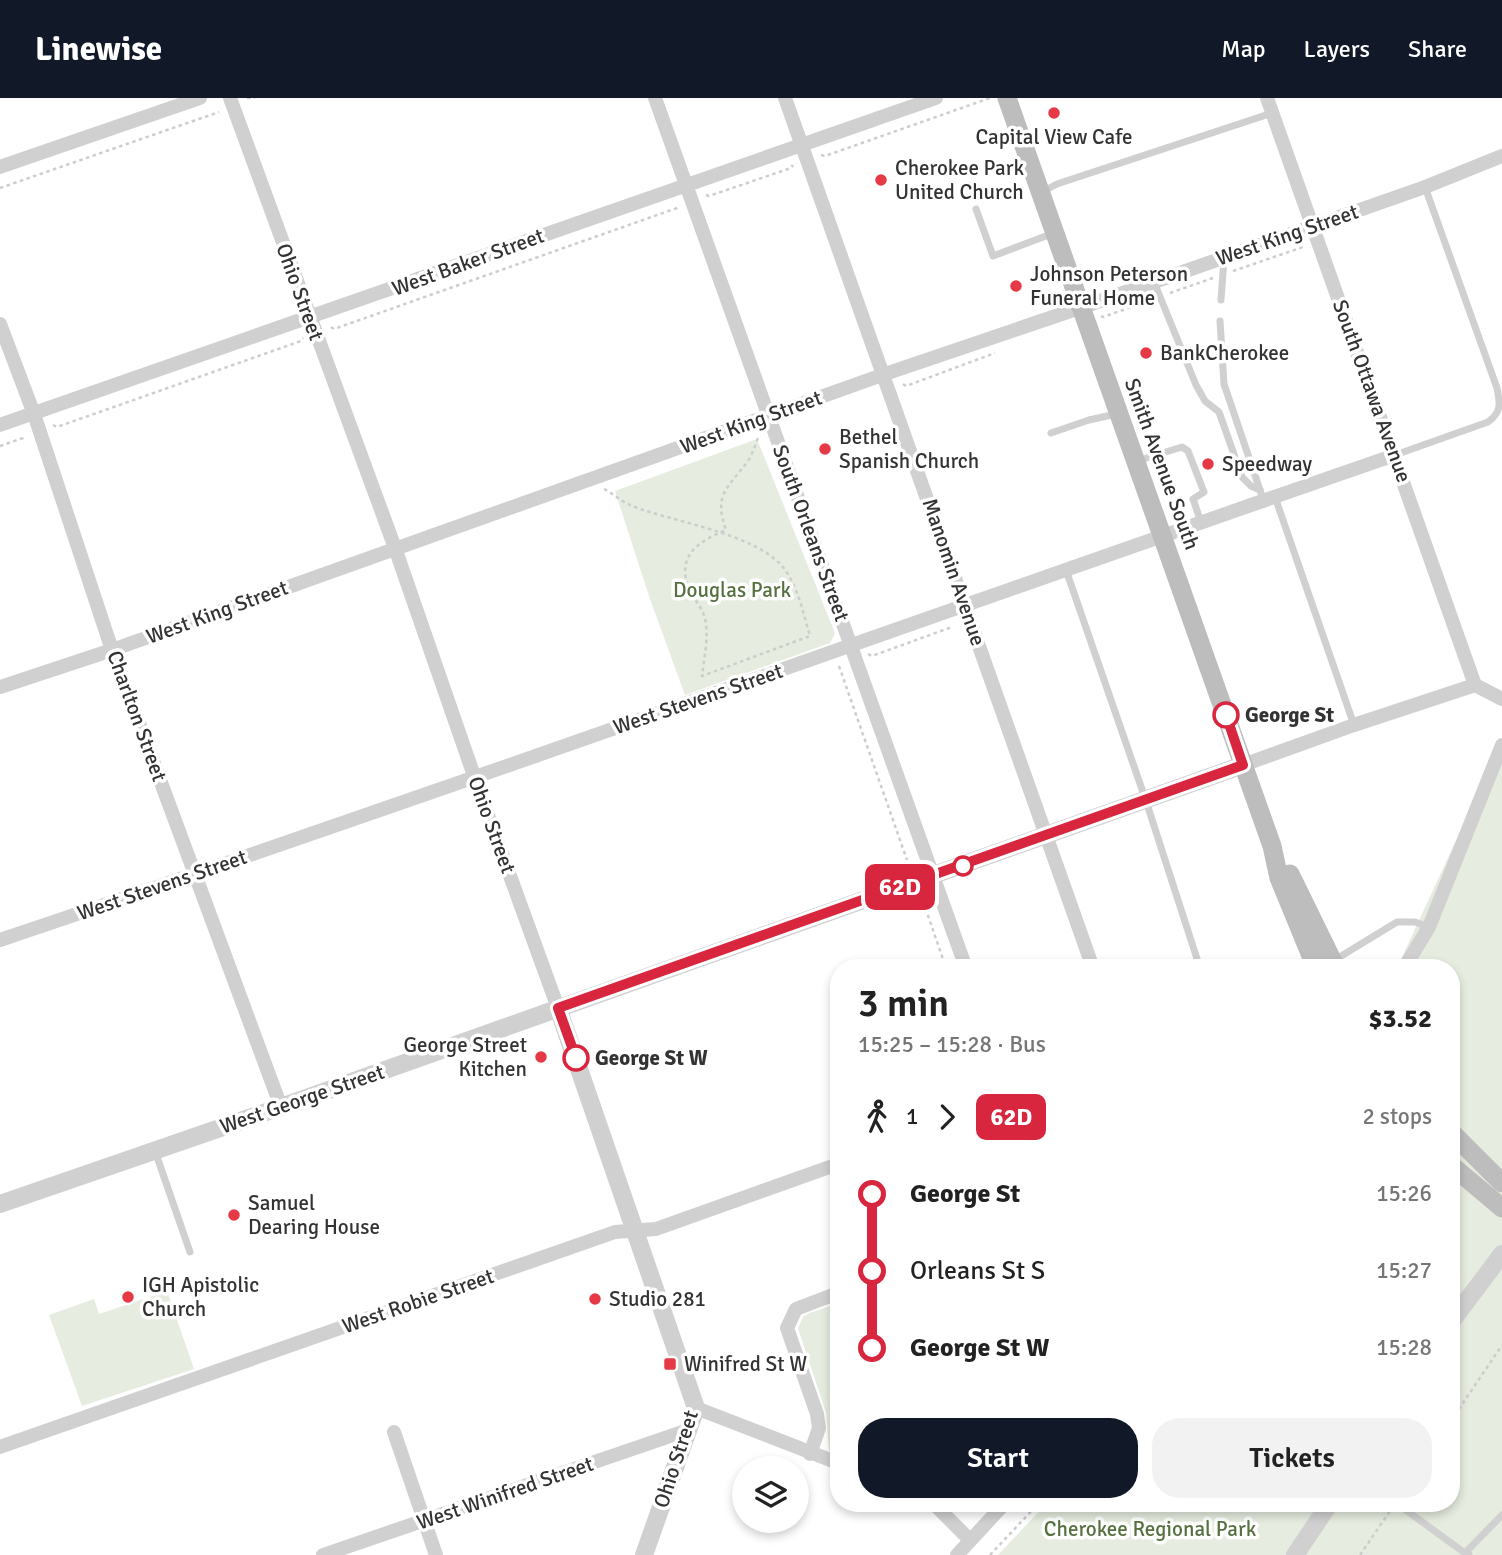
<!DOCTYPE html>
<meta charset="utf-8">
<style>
:root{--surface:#fff;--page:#f2f2f2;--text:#222;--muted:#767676;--accent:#111827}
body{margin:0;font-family:Signika,sans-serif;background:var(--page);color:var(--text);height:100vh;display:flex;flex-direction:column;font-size:26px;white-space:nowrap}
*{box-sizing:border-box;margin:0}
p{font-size:23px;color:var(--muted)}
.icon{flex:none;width:38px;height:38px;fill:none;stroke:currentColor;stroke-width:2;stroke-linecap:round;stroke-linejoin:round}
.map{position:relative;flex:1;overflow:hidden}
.side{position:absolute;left:830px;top:861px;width:630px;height:553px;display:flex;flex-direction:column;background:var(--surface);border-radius:28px;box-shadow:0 4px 10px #0003}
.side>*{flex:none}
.badge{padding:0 14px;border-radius:10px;font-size:24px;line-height:46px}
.buttons{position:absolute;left:732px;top:1358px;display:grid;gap:14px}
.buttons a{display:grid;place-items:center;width:77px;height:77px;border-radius:50%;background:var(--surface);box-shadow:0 4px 10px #0003;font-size:35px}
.map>.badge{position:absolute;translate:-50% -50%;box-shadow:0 0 0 4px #fff}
.legs{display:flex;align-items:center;gap:10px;height:77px;padding:0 28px;font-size:23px}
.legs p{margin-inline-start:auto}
.head{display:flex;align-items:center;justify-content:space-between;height:119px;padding:0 28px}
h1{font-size:38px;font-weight:600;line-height:52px}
.primary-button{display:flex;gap:14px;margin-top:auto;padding:14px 28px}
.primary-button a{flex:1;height:80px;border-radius:28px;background:var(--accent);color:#fff;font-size:28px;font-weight:600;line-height:80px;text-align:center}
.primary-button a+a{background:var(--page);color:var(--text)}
ul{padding:0 28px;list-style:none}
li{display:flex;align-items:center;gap:24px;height:77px;font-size:26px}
li i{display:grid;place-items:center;width:10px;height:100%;margin:0 9px;background:currentColor}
li i::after{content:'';width:18px;height:18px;margin:-9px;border:5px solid;border-radius:50%;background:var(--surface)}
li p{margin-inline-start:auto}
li:first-child i{background:linear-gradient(#0000 50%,currentColor 0)}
li:last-child i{background:linear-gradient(currentColor 50%,#0000 0)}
header{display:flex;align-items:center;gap:42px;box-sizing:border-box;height:98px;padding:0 35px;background:var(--accent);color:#fff}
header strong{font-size:33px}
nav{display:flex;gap:38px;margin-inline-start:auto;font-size:24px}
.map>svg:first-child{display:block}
.green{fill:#e6ecdf}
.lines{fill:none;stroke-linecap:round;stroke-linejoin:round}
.path{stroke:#cdcdcd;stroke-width:2.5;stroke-dasharray:3.5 3.5;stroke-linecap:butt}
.service{stroke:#d0d0d0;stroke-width:7}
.minor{stroke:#d0d0d0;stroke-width:14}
.tertiary{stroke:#d0d0d0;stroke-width:18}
.secondary{stroke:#bdbdbd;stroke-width:19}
.line-1-casing{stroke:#fff;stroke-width:16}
.line-1{stroke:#d7263d;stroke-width:10}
.poi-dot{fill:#e63946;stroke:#fff;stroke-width:2.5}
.stop-1-dot{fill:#fff;stroke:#d7263d;stroke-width:3.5}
.labels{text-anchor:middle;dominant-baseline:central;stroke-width:7;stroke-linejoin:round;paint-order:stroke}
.poi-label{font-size:21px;fill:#333;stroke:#fff;text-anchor:start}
.street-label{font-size:21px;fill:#333;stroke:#fff}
.park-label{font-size:21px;fill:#56703f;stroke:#fff}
.stop-label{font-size:21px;font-weight:bold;fill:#333;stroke:#fff;text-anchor:start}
</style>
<header>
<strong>Linewise</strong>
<nav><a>Map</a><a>Layers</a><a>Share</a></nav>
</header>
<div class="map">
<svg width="1502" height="1457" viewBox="0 0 1502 1457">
<rect width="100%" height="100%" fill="#fff"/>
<g class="green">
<path d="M 757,341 L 835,535 L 830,545 L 685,597 L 650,501 L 615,393 Z"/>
<path d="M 1502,643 L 1502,1457 L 998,1457 L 1047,1405 L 1451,1405 L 1451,870 L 1397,870 Z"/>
<path d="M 167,1193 L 194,1271 L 82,1308 L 49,1217 L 94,1201 L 99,1216 Z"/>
<path d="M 838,1205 L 838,1360 L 829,1352 L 826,1315 L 798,1230 L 803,1219 L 807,1216 Z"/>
</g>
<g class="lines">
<g class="path">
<path d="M 247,0 L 255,0"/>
<path d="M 821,57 L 825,58 L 990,0"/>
<path d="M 0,90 L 219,14"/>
<path d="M 706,97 L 709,98 L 791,70 L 793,67"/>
<path d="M 1233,173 L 1306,148"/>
<path d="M 1170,195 L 1213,180"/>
<path d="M 1101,218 L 1103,219 L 1151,202"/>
<path d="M 331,229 L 334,231 L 677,110 L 679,107"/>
<path d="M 903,286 L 906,288 L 995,255"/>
<path d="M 53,327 L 57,329 L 301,243 L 303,240"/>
<path d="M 0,348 L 23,340 L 25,337"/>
<path d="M 604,391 C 614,396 622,404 632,408 C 673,424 753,435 782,468 C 798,487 803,515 810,538 L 702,578 C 704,559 710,535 704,517 C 700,507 692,499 688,488 C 677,456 700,443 726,432 C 713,396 728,390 748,363 C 753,355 756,345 759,337"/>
<path d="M 868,556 L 872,558 L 952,529"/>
<path d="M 839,568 L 907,762 L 910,765"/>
<path d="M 921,797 L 946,870"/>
<path d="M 1451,1323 L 1502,1247"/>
<path d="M 990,1457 L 1039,1405"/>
<path d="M 1360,1457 L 1390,1413"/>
</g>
<g class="service">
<path d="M 1042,94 L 1057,86 L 1272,15"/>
<path d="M 976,111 L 993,158 L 1054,135"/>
<path d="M 1154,184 L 1196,287 L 1205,303 L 1219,314 L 1242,379 L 1251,388 L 1260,392"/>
<path d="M 1221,202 L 1224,161"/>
<path d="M 1220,223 L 1224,286 L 1261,395"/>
<path d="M 1051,335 L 1089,322 L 1116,316"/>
<path d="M 1395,357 L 1488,324 C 1502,314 1500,305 1497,290 L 1425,89"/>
<path d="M 1137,363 L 1182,349 L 1188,353 L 1204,394 L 1193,401 L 1201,424"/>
<path d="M 1275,399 L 1354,627"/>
<path d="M 1066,472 L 1146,703 L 1200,870"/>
<path d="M 1333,863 L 1397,824 L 1415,824 L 1429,829"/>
<path d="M 155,1053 L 190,1154"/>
<path d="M 1396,1405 L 1465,1455 L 1464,1457"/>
<path d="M 1469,1457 L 1465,1455 L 1502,1417"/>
</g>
<g class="minor">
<path d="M 230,0 L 395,450 L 480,695 L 558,910"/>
<path d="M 655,0 L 966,870"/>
<path d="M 785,0 L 1093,870"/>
<path d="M 1267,0 L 1475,587"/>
<path d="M 0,69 L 200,0"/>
<path d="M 0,226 L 34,316 L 112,552 L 281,1009"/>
<path d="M 0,327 L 936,0"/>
<path d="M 1475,587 L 1502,601"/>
<path d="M 0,589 L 112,552 L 885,276 L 1097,204 L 1425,89 L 1502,58"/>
<path d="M 1243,667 L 1354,627 L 1475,587"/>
<path d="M 0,842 C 467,685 930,518 1395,357"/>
<path d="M 1404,870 L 1429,829 L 1502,647"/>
<path d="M 696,1310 L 838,1365"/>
<path d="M 394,1334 L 436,1457"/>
<path d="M 0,1349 L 615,1134 L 656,1131 L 838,1066"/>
<path d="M 810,1356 L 819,1330 L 817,1316 L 787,1230 L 796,1211 L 838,1195"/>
<path d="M 933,1405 L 970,1442"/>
<path d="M 323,1457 L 688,1332"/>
<path d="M 957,1457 L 1005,1405"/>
</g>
<g class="tertiary">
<path d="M 558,910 L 696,1310 L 644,1457"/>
<path d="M 0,1106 L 281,1009 L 1243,667"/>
<path d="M 1451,1224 L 1502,1156"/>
<path d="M 1295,1457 L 1330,1405"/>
</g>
<g class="secondary">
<path d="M 1007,0 L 1272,748 L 1279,780 L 1316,870"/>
<path d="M 1290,776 L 1336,870"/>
<path d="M 1451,1034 L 1502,1085"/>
<path d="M 1451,1067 L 1502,1110"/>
</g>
</g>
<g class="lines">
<g class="line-1-casing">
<path id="line-1" d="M 576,960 L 558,910 L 1243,667 L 1226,617"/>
</g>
<use href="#line-1" class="line-1"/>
</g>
<g class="poi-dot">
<circle cx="1054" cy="15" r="7"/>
<circle cx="881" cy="82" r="7"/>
<circle cx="1016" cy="188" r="7"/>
<circle cx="1146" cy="255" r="7"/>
<circle cx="825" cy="351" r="7"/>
<circle cx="1208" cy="366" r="7"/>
<circle cx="541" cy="959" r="7"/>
<circle cx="234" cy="1117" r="7"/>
<circle cx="128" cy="1199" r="7"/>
<circle cx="595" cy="1201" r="7"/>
<rect x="663" y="1259" width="14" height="14" rx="3.5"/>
</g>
<g class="stop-1-dot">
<circle cx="1226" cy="617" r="12"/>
<circle cx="963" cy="768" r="9"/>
<circle cx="576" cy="960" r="12"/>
</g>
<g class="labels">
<g class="poi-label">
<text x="1054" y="39" text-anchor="middle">Capital View Cafe</text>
<text x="895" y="70">Cherokee Park<tspan x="895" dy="24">United Church</tspan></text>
<text x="1030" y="176">Johnson Peterson<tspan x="1030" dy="24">Funeral Home</tspan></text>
<text x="1160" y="255">BankCherokee</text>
<text x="839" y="339">Bethel<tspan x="839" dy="24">Spanish Church</tspan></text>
<text x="1222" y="366">Speedway</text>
<text x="527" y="947" text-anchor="end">George Street<tspan x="527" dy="24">Kitchen</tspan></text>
<text x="248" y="1105">Samuel<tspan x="248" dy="24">Dearing House</tspan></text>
<text x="142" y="1187">IGH Apistolic<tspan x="142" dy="24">Church</tspan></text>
<text x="609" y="1201">Studio 281</text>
<text x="684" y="1266">Winifred St W</text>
</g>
<g class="street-label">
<text transform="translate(1287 137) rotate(-19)">West King Street</text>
<text transform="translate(468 164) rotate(-20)">West Baker Street</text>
<text transform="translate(300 194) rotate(70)">Ohio Street</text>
<text transform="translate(1372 293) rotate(70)">South Ottawa Avenue</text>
<text transform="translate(751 324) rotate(-20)">West King Street</text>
<text transform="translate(1162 366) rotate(70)">Smith Avenue South</text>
<text transform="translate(811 435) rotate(70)">South Orleans Street</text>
<text transform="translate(954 474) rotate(71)">Manomin Avenue</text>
<text transform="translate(217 514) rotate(-20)">West King Street</text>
<text transform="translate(698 601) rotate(-19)">West Stevens Street</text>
<text transform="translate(137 618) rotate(70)">Charlton Street</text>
<text transform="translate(492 727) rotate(70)">Ohio Street</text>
<text transform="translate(162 787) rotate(-19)">West Stevens Street</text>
<text transform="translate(302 1001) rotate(-19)">West George Street</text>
<text transform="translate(418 1203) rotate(-19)">West Robie Street</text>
<text transform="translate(676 1361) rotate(-72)">Ohio Street</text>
<text transform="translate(505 1395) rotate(-19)">West Winifred Street</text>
</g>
<g class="park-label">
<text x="732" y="492">Douglas Park</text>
<text x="1150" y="1431">Cherokee Regional Park</text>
</g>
<g class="stop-label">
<text x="1245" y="617">George St</text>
<text x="595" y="960">George St W</text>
</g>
</g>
</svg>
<div class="buttons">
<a><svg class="icon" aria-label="layers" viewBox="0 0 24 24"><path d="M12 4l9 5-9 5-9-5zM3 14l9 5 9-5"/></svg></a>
</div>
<b class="badge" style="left:900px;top:789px;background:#d7263d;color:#fff">62D</b>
<section class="side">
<div class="head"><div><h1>3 min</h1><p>15:25 – 15:28 · Bus</p></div><b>$3.52</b></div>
<div class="legs"><svg class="icon" aria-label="walk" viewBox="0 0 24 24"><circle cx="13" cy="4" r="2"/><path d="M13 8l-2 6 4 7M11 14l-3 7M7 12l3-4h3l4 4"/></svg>1<svg class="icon" aria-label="forward" viewBox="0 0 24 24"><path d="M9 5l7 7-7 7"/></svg><b class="badge" style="background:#d7263d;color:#fff">62D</b><p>2 stops</p></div>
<ul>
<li><i style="color:#d7263d"></i><b>George St</b><p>15:26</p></li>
<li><i style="color:#d7263d"></i><span>Orleans St S</span><p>15:27</p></li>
<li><i style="color:#d7263d"></i><b>George St W</b><p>15:28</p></li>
</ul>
<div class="primary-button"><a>Start</a><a>Tickets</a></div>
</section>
</div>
